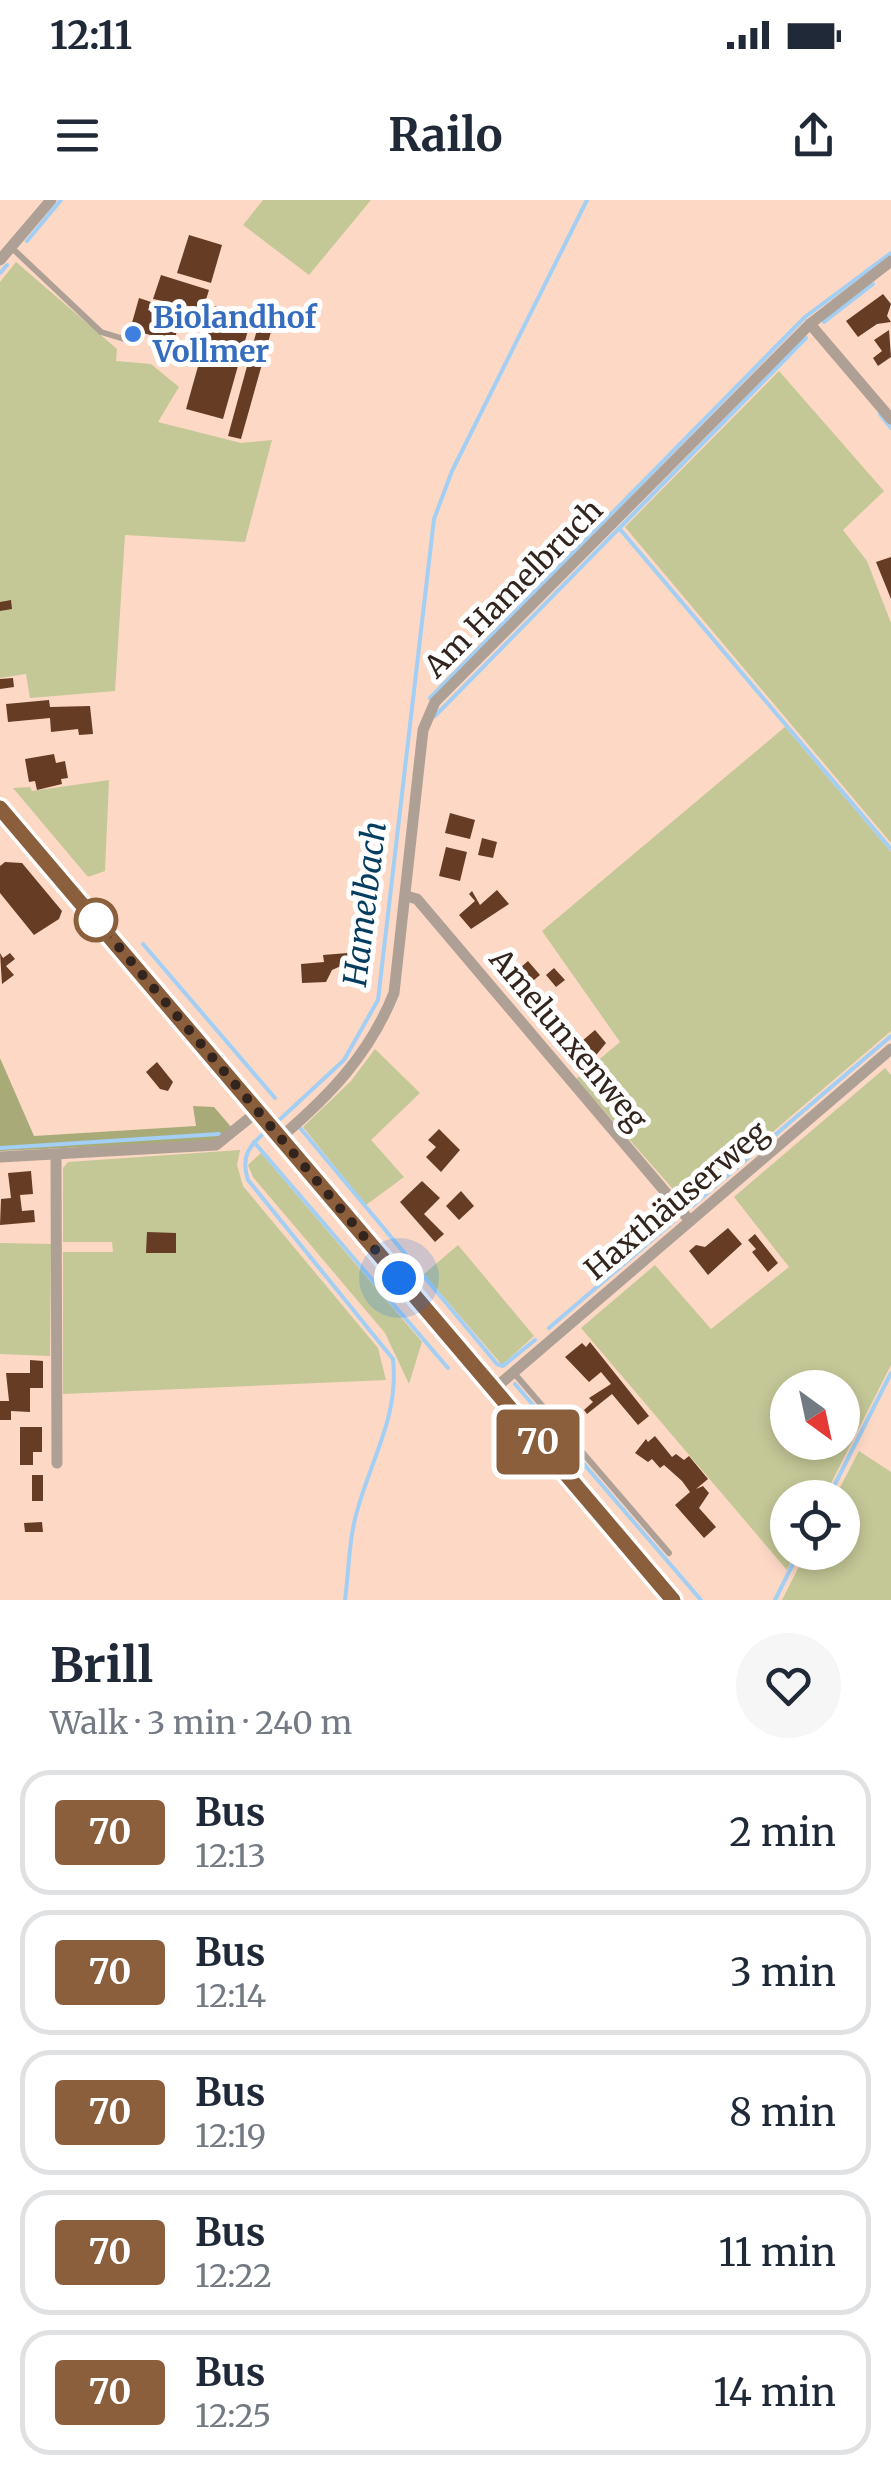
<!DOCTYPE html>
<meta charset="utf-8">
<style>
:root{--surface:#fff;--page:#f6f6f7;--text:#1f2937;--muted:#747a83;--line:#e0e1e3}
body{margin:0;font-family:Merriweather,serif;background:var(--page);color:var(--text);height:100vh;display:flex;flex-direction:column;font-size:38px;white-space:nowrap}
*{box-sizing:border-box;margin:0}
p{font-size:32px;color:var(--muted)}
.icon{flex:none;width:55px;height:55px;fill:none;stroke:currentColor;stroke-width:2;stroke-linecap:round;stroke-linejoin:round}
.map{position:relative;height:1400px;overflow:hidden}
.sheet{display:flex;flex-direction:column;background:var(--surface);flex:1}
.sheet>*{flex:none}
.badge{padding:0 20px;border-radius:8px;font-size:35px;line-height:65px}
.needle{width:65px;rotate:147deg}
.buttons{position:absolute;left:770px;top:1170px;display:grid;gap:20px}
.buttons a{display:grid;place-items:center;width:90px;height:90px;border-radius:50%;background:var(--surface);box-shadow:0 5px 15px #0003;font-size:50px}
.you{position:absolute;width:50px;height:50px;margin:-25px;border:8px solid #fff;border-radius:50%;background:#1a73e8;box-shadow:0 0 0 15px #1a73e833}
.map>.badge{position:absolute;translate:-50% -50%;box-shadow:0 0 0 5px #fff}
.round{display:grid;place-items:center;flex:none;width:105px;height:105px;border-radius:52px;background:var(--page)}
.head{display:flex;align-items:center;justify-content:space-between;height:170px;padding:0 50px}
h1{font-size:48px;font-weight:700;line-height:75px}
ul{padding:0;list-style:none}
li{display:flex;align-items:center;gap:30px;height:125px;margin:0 20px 15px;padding:0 30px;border:5px solid var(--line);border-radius:30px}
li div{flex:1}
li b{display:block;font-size:38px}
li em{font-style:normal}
li .badge{min-width:110px;font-weight:700;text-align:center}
.status{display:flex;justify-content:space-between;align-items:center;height:70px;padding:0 50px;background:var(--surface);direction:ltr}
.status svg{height:28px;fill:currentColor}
header{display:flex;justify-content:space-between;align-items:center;height:130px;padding:0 50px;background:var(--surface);font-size:45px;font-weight:700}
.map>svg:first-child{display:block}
.green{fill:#c4c897;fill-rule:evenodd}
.forest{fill:#a8ab78}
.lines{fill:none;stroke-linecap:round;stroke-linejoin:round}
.stream{stroke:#a2cff3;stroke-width:4}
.building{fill:#663c25}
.lane{stroke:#afa096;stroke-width:6}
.street{stroke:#afa096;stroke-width:11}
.secondary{stroke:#968173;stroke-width:15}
.line-casing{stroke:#fff;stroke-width:22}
.line{stroke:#8b5e3c;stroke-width:15}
.walk{stroke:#33251e;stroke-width:10;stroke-dasharray:0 18}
.shop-dot{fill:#3f7fe0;stroke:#fff;stroke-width:4}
.stop-dot{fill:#fff;stroke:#8b5e3c;stroke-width:5}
.labels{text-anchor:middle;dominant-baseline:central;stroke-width:10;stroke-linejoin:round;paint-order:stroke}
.shop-label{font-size:30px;font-weight:bold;fill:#366cbe;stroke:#fff;text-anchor:start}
.street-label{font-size:30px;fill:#33251e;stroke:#fff}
.water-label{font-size:32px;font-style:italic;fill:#043d5f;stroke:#fff}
</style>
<div class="status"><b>12:11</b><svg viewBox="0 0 49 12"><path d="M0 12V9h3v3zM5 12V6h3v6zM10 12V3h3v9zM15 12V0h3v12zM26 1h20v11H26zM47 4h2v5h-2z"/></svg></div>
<header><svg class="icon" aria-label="menu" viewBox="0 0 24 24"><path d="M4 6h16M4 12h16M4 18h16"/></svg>Railo<svg class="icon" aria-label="share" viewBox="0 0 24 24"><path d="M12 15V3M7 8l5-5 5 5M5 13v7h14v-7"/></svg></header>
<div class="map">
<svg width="891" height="1400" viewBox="0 0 891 1400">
<rect width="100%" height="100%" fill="#fdd8c5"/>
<g class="green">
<path d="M 263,0 L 371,0 L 309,75 L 243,25 Z"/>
<path d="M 16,62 L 117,149 L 116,161 L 151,164 L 179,187 L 158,222 L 241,243 L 272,240 L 245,342 L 125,335 L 115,491 L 30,498 L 26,474 L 0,478 L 0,82 Z"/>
<path d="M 779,171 L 884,291 L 843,330 L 867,361 L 891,423 L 891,643 L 625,327 Z"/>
<path d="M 785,527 L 891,652 L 891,831 L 687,1005 L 576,879 L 620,842 L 542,731 Z"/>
<path d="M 109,580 L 105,671 L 88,677 L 13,588 L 30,587 L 32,591 Z"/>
<path d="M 375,849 L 420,893 L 371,940 L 404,977 L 366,1005 L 303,927 L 351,881 Z"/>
<path d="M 885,868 L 891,875 L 891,1165 L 824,1297 L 788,1298 L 788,1352 L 795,1353 L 787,1370 L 581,1128 L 655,1065 L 711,1129 L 789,1067 L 734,997 ZM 788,1188 L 842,1188 L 842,1242 L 788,1242 Z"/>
<path d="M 240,950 L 237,965 L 243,986 L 378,1148 L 386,1180 L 63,1194 L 63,1052 L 113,1052 L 112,1042 L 63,1042 L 63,968 L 68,962 Z"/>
<path d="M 261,953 L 422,1142 L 409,1184 L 385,1133 L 253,977 L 248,965 Z"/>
<path d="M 0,1043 L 51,1044 L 50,1156 L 0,1154 Z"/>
<path d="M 458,1045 L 534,1136 L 502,1165 L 424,1074 Z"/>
<path d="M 859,1251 L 891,1272 L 891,1400 L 782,1400 L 806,1353 L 842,1352 L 842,1298 L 835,1297 Z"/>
</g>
<path class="forest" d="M 0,858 L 34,936 L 196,926 L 193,906 L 214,907 L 232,928 L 213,941 L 0,951 Z"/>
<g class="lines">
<g class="stream">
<path d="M 27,41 L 61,0"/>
<path d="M 0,73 L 7,65"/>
<path d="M 824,122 L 873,84"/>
<path d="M 880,214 L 891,228"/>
<path d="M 619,328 L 891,649"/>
<path d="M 430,498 L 805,117 L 891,53"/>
<path d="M 435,516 L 806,138"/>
<path d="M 143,744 L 275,898"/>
<path d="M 276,923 L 344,860 L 378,800 L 434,319 L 452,271 L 587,0"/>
<path d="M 269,929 C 250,944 240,956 248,980 L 393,1159 C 399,1215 373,1255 358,1308 C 349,1336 349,1370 345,1400"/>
<path d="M 301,929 L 497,1164 L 503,1166 L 535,1140"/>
<path d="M 254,942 L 448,1168"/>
<path d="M 0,948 L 219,934"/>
<path d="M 692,1006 L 891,836"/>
<path d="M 549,1128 L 674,1021"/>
<path d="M 515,1184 L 701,1400"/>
<path d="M 828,1298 L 891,1173"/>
<path d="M 775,1400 L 799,1352"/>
</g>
</g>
<g class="building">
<path d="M 189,35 L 222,45 L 211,83 L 177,73 Z"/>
<path d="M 161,75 L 209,90 L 203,109 L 153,99 Z"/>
<path d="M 883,94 L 891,104 L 887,116 L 891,122 L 877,124 L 858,137 L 846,121 Z"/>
<path d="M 139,98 L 151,102 L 148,110 L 180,120 L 174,142 L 140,132 L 138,140 L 128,137 Z"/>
<path d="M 264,104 L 278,107 L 241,239 L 228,236 Z"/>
<path d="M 215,106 L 252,116 L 223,219 L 186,209 Z"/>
<path d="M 889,130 L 891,157 L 878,166 L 873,158 L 882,151 L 874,140 Z"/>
<path d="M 891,357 L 891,399 L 876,362 Z"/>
<path d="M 11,400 L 12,409 L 0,411 L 0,402 Z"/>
<path d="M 13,478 L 14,487 L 0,489 L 0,479 Z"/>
<path d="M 49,500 L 50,507 L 90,506 L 93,534 L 79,535 L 78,529 L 51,532 L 50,518 L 8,522 L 6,504 Z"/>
<path d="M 54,554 L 56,563 L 65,561 L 68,578 L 61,579 L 62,584 L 37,590 L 35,581 L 29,582 L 25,559 Z"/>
<path d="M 450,613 L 475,620 L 470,639 L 445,633 Z"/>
<path d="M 482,638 L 497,642 L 493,658 L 478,655 Z"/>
<path d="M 446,647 L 467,652 L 460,681 L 439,676 Z"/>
<path d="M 5,662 L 22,663 L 62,711 L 59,719 L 34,735 L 0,693 L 0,666 Z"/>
<path d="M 497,690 L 509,704 L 471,729 L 459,715 L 475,701 L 469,694 L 472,691 L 480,705 Z"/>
<path d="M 360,752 L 361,769 L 341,766 L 332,770 L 326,782 L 302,783 L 301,764 L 324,762 L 323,755 Z"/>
<path d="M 0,753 L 3,758 L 10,753 L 15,759 L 6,766 L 14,775 L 2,784 Z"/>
<path d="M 528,761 L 540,775 L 517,794 L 506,780 Z"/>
<path d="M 554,768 L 565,780 L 556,787 L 546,775 Z"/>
<path d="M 595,830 L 606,843 L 588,865 L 580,868 L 558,847 L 574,832 L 582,841 Z"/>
<path d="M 157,862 L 173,882 L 168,891 L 160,889 L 146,872 Z"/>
<path d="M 439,929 L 460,950 L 441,972 L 426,957 L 436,947 L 428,940 Z"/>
<path d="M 31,971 L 33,994 L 20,995 L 22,1011 L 34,1010 L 35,1022 L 0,1025 L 1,999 L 11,998 L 8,973 Z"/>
<path d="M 422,981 L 440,998 L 424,1014 L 444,1034 L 435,1042 L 400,1002 Z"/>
<path d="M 461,991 L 474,1006 L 459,1020 L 446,1006 Z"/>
<path d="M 728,1028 L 742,1044 L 708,1075 L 689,1051 L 696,1045 L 705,1047 Z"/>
<path d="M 147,1032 L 176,1033 L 176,1053 L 146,1053 Z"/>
<path d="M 755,1034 L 778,1063 L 768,1072 L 752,1052 L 756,1049 L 748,1040 Z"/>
<path d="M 590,1142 L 649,1216 L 638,1225 L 612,1194 L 587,1214 L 584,1210 L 593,1202 L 589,1198 L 611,1184 L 601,1172 L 589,1182 L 565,1157 L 582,1143 L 586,1147 Z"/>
<path d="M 30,1160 L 43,1161 L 43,1188 L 30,1188 L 30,1212 L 11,1211 L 11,1220 L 0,1220 L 0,1201 L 9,1201 L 6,1173 L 30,1173 Z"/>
<path d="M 20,1227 L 42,1227 L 42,1252 L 33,1252 L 33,1265 L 20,1265 Z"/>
<path d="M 655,1236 L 672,1257 L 676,1254 L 684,1260 L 689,1256 L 708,1279 L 696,1289 L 703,1286 L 709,1293 L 699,1308 L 716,1327 L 704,1338 L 675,1305 L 690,1292 L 682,1281 L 664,1265 L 660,1268 L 652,1259 L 648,1262 L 635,1253 L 646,1239 L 648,1242 Z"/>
<rect x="32" y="1275" width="11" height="26"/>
<path d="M 42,1322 L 43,1332 L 25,1332 L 24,1323 Z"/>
</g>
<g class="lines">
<g class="lane">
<path d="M 12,48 L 101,132 L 134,142"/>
<path d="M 514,1173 L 669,1353"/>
</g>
<g class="street">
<path d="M 0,60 L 51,0"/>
<path d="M 810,124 L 891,219"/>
<path d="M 406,696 L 417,699 L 690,1021"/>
<path d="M 280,938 C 330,895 369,855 394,793 L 423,530 L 435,502 L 810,124 L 891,61"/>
<path d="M 56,954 L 57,1263"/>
<path d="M 0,957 L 216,945 L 258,911"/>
<path d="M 494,1189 L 891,849"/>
</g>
<path class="secondary" d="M 0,608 L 673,1400"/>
</g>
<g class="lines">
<g class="line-casing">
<path id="line" d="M 0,608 L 673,1400"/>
</g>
<use href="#line" class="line"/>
<path class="walk" d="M 96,720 L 399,1078"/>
</g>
<circle class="shop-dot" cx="133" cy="134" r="10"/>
<circle class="stop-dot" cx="96" cy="720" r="20"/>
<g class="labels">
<g class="shop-label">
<text x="153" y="117">Biolandhof<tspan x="153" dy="34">Vollmer</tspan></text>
</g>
<g class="street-label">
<text transform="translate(513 388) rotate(-45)">Am Hamelbruch</text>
<text transform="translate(569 839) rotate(50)">Amelunxenweg</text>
<text transform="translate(676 1000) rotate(-40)">Haxthäuserweg</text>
</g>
<g class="water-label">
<text transform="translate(365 704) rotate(-83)">Hamelbach</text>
</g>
</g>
</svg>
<div class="buttons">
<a><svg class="needle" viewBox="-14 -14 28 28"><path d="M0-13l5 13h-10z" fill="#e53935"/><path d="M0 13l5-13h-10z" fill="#747a83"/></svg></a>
<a><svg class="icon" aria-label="locate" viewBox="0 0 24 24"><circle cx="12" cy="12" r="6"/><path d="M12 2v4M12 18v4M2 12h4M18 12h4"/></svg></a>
</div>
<div class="you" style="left:399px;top:1078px"></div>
<b class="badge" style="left:538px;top:1242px;background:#8b5e3c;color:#fff">70</b>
</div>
<section class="sheet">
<div class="head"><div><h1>Brill</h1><p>Walk · 3 min · 240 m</p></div><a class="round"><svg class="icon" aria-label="heart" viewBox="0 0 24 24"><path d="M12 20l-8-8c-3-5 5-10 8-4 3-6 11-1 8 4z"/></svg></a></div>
<ul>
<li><span class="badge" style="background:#8b5e3c;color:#fff">70</span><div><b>Bus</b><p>12:13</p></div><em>2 min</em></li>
<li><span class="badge" style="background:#8b5e3c;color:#fff">70</span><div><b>Bus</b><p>12:14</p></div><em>3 min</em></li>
<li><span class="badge" style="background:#8b5e3c;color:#fff">70</span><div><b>Bus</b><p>12:19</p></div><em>8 min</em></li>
<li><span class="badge" style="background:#8b5e3c;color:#fff">70</span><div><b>Bus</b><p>12:22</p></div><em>11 min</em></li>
<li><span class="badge" style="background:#8b5e3c;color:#fff">70</span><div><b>Bus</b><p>12:25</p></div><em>14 min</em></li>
</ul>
</section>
